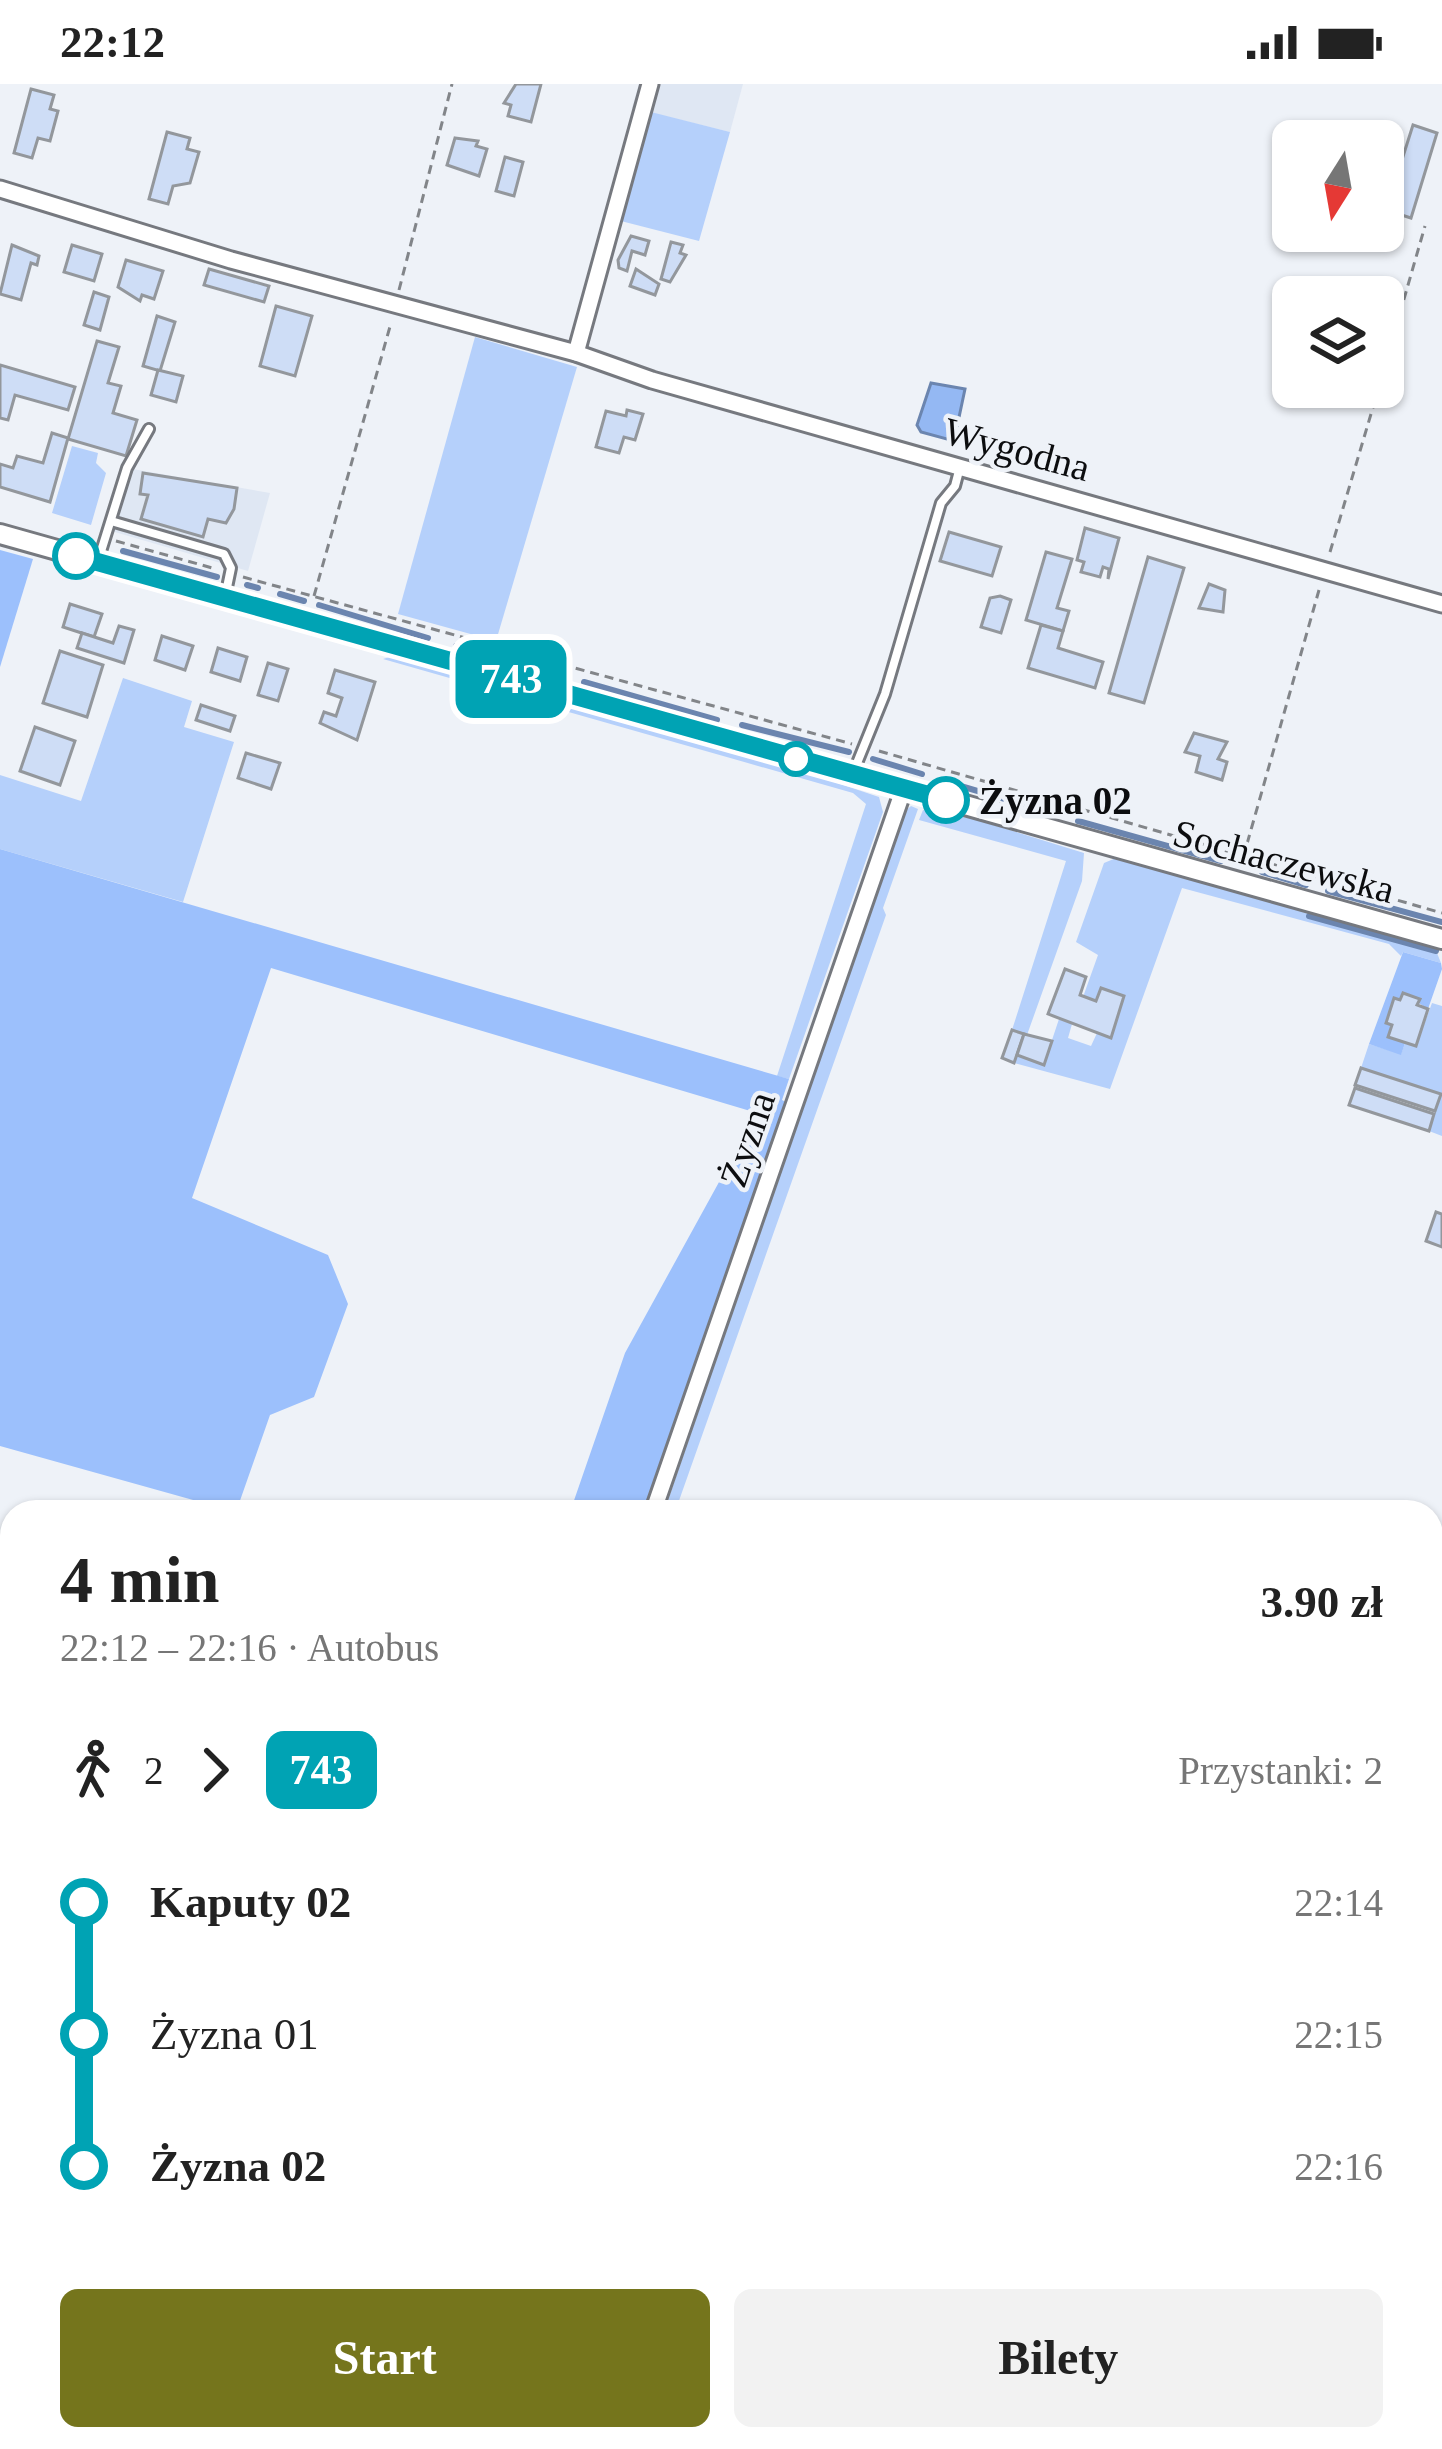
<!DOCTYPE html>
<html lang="pl">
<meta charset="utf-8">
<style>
:root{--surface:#fff;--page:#f2f2f2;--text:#222;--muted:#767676;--accent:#75751c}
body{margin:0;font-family:Georgia,serif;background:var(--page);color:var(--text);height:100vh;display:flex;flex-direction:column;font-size:45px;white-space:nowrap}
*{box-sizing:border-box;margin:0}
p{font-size:39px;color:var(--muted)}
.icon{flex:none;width:66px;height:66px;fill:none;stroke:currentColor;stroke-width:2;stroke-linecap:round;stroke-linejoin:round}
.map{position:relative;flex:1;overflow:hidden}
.panel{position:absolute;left:0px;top:1416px;width:1443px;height:951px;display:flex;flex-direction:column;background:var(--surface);border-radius:36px 36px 0 0;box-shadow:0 3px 9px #0004}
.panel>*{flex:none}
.badge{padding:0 24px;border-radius:18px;font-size:42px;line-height:78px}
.needle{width:78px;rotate:191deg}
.fabs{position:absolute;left:1272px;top:36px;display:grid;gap:24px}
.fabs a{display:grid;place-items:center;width:132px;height:132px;border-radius:18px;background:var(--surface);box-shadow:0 3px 9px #0004;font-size:60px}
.map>.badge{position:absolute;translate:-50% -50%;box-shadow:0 0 0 6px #fff}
.legs{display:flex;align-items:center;gap:18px;height:132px;padding:0 60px;font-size:39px}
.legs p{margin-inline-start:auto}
.overview{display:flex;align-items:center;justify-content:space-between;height:204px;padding:0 60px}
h1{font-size:66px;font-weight:600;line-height:90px}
.button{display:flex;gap:24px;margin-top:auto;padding:24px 60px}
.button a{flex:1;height:138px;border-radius:18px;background:var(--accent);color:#fff;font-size:48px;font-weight:600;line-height:138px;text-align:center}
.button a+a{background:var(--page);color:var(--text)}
ul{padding:0 60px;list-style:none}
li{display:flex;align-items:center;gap:42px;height:132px;font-size:45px}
li i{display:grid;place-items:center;width:18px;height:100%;margin:0 15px;background:currentColor}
li i::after{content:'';width:30px;height:30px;margin:-15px;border:9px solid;border-radius:50%;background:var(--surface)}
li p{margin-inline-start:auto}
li:first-child i{background:linear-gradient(#0000 50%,currentColor 0)}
li:last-child i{background:linear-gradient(currentColor 50%,#0000 0)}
.status{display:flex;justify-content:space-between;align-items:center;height:84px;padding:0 60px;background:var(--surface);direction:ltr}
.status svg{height:33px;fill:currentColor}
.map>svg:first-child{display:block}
.built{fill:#dfe7f3}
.green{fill:#b5d0fb}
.forest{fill:#9cc0fc}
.water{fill:#94b8f3;stroke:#6b85af;stroke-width:3}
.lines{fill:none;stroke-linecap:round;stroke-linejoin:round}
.stream{stroke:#6b85af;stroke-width:6}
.building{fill:#ceddf6;stroke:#93979c;stroke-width:3}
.service-casing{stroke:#76797f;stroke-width:14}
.minor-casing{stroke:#76797f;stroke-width:21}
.tertiary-casing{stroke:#76797f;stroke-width:24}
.path{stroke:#828589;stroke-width:3;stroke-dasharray:9 6;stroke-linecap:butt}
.service{stroke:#fff;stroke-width:8}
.minor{stroke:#fff;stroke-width:15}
.tertiary{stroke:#fff;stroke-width:18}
.line-1-casing{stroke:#fff;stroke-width:27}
.line-1{stroke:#00a3b4;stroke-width:18}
.stop-1-dot{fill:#fff;stroke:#00a3b4;stroke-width:6}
.labels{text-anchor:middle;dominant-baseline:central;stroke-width:9;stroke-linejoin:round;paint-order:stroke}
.street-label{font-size:39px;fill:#0c0d0f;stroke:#eef2f8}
.stop-label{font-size:39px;font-weight:bold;fill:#0c0d0f;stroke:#eef2f8;text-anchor:start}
</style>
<div class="status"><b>22:12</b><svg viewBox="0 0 49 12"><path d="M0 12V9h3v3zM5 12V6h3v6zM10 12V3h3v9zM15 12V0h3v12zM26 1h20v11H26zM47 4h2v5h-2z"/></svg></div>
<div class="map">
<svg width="1442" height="2365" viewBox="0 0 1442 2365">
<rect width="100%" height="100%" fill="#eef2f8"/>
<g class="built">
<path d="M 639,0 L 743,0 L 730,48 L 632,24 Z"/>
<path d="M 127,384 L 270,409 L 248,487 L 108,446 Z"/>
</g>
<g class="green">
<path d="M 647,27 L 730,48 L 699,157 L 617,136 Z"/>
<path d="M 475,253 L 577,283 L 496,557 L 398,530 Z"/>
<path d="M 72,362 L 98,369 L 96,379 L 106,389 L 91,441 L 52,429 Z"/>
<path d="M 396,571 L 754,671 L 879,713 L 883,728 L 789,995 L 777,992 L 866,720 L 853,709 L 383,575 Z"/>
<path d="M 123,594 L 192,617 L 184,643 L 234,658 L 183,818 L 0,765 L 0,691 L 81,717 Z"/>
<path d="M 911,722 L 918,725 L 883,824 L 886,831 L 675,1428 L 664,1428 L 902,730 Z"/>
<path d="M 923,726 L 974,735 L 1084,769 L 1082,797 L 1027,951 L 1012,946 L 1066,777 L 919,736 Z"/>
<path d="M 1116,774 L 1435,864 L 1441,879 L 1403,868 L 1401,872 L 1389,860 L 1182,804 L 1110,1005 L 1014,979 L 1017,971 L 1044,980 L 1059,935 L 1072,940 L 1068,954 L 1091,962 L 1097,949 L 1112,953 L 1124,912 L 1102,904 L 1096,917 L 1083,913 L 1098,871 L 1076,858 L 1104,779 Z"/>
<path d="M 1432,919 L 1442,922 L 1442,1052 L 1429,1047 L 1440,1010 L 1361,984 L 1369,960 L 1401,970 L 1405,959 L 1416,962 Z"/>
<path d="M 1431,1876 L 1442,1879 L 1442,2011 L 1431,2008 Z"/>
<path d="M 12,2094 L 12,2345 L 0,2365 L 0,2102 Z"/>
<path d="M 112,2355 L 314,2355 L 310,2365 L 128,2365 Z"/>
</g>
<g class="forest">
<path d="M 0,466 L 33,475 L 0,583 Z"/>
<path d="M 0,765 L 789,995 L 782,1016 L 789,1020 L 648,1428 L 570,1428 L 625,1269 L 757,1029 L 271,884 L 192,1114 L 328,1171 L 348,1220 L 314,1313 L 270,1331 L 236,1428 L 0,1362 Z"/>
<path d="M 1403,868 L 1441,879 L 1442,885 L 1428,925 L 1403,909 L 1400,916 L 1394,915 L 1386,938 L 1392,941 L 1389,953 L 1405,959 L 1401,971 L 1369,960 Z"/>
</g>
<path class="water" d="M 931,299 L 965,305 L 954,357 L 921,348 L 917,341 Z"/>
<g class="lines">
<g class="stream">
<path d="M 123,467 L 217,493"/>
<path d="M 247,501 L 258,504"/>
<path d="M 280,510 L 304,517"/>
<path d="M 319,521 L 428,554"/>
<path d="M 456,562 L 487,570"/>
<path d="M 505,576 L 555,589"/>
<path d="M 584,598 L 717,636"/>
<path d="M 742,641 L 849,668"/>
<path d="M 873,675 L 922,690"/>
<path d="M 947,698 L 1046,727"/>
<path d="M 1078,737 L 1221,777"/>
<path d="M 1262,788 L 1306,801"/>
<path d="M 1328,807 L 1442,838"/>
<path d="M 1309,832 L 1436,867"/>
<path d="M 1431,1958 L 1442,1961"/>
<path d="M 0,2157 L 12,2141"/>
</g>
</g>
<g class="building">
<path d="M 516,0 L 541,0 L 531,38 L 508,32 L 511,21 L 504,19 Z"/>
<path d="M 31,5 L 54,11 L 50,25 L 58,27 L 50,57 L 38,54 L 32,74 L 14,69 Z"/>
<path d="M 1413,41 L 1437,49 L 1411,134 L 1386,126 Z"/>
<path d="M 167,48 L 190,54 L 187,65 L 199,68 L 190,99 L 173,102 L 168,120 L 149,115 Z"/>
<path d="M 455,54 L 478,57 L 476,62 L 487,65 L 479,92 L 447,81 Z"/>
<path d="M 505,73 L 523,78 L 514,112 L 496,107 Z"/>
<path d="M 631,152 L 649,157 L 645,171 L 632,167 L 627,187 L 619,184 L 618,176 Z"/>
<path d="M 671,158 L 683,161 L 680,169 L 686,171 L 670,198 L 661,195 Z"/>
<path d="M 12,161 L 39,172 L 37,181 L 31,179 L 21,216 L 0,210 Z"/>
<path d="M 72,161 L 102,170 L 94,197 L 64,188 Z"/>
<path d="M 126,176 L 163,187 L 154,215 L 142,211 L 140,217 L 118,203 Z"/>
<path d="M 209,185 L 269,202 L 264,218 L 204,201 Z"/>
<path d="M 636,185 L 659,200 L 655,211 L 630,202 Z"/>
<path d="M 94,208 L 109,213 L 100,246 L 84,241 Z"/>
<path d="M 276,222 L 312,232 L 295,292 L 260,282 Z"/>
<path d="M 157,232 L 175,238 L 160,287 L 143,282 Z"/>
<path d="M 97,257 L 119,263 L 108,299 L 121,302 L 113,329 L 137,336 L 126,372 L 68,355 Z"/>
<path d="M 0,281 L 75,303 L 68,326 L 15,311 L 8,336 L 0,334 Z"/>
<path d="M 158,286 L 183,292 L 176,318 L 151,311 Z"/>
<path d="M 627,326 L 643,330 L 635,356 L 624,353 L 619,369 L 596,363 L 606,327 L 626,332 Z"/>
<path d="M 52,349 L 68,354 L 50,418 L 0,403 L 0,380 L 13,384 L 17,372 L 43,379 Z"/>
<path d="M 143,389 L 237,404 L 234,425 L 226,439 L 208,435 L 203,453 L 141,435 L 148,411 L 140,410 Z"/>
<path d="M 1085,444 L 1119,454 L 1108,495 L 1109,485 L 1103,483 L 1100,493 L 1081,488 L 1084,478 L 1077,476 Z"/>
<path d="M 949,448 L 1001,463 L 992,492 L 940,477 Z"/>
<path d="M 1046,468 L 1072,475 L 1057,524 L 1069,527 L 1063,547 L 1026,536 Z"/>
<path d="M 1148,473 L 1184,484 L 1144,619 L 1109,609 Z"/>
<path d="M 1209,500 L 1225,506 L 1223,528 L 1199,524 Z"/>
<path d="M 1000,512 L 1011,516 L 1001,549 L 981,543 L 990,514 Z"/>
<path d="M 70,520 L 102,530 L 94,553 L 63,543 Z"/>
<path d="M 1041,541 L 1063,547 L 1058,564 L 1103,578 L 1095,604 L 1028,584 Z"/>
<path d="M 119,542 L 134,546 L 124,579 L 77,564 L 82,549 L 113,559 Z"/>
<path d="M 162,552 L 193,562 L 185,586 L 155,576 Z"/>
<path d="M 218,564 L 247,573 L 240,597 L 211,588 Z"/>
<path d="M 60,567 L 103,581 L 87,633 L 43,619 Z"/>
<path d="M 268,579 L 288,585 L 278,617 L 258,611 Z"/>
<path d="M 335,586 L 375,598 L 357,656 L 320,639 L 324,628 L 336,632 L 342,614 L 328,609 Z"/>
<path d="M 201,621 L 235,632 L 230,647 L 196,636 Z"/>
<path d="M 35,643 L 75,657 L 60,701 L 20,687 Z"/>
<path d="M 1194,649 L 1227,658 L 1218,675 L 1227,678 L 1222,696 L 1196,688 L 1200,672 L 1185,668 Z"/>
<path d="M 246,669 L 280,679 L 271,705 L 238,694 Z"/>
<path d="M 1065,885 L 1086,893 L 1080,911 L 1096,917 L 1101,904 L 1124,912 L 1111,954 L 1048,930 Z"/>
<path d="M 1403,909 L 1420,915 L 1417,921 L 1428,925 L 1416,962 L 1388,953 L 1392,941 L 1386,939 L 1394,914 L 1400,916 Z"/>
<path d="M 1012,946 L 1024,950 L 1014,979 L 1002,974 Z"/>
<path d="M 1024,950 L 1052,957 L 1044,981 L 1017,971 Z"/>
<path d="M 1361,984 L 1441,1010 L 1435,1027 L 1355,1001 Z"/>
<path d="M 1355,1004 L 1434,1030 L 1429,1047 L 1349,1021 Z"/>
<path d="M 1436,1128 L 1442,1130 L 1442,1163 L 1426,1157 Z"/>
<path d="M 1,1556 L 12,1574 L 12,1592 L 0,1599 Z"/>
<path d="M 742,2355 L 793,2355 L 790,2365 L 747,2365 L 739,2362 Z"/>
<path d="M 858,2355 L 909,2355 L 906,2365 L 855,2365 Z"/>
</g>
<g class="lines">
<g class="service-casing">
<g id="service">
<path d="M 111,437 L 224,470 L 231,484 L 225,513"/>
<path d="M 98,477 L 127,384 L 149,345"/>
<path d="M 853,689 L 885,610 L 941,419 L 955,402 L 960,383"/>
<path d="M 0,1957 L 12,1949"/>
</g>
</g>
<g class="minor-casing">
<g id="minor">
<path d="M 0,105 L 231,176 L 576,269 L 652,296 L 1442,520"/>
<path d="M 576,269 L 650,0"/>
<path d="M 653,1428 L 904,704"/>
<path d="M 0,1500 L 12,1504"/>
<path d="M 0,1652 L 12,1645"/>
<path d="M 1431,1863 L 1442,1866"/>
<path d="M 1431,2102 L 1442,2106"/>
<path d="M 1431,2286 L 1442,2289"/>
<path d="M 1008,2355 L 1044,2365"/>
<path d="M 333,2365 L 336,2355"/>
<path d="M 483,2365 L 486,2355"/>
<path d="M 682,2365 L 686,2355"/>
<path d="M 940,2365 L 943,2355"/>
</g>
</g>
<g class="tertiary-casing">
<path id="tertiary" d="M 0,450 L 1442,855"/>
</g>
<g class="path">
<path d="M 399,206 L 452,0"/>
<path d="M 1383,288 L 1425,142"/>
<path d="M 116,457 L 216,485"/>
<path d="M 1330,468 L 1379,303"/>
<path d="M 243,493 L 852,660"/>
<path d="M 314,512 L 391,239"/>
<path d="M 879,667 L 1442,829"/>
<path d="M 1243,774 L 1319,506"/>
<path d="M 806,2355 L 820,2363"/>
<path d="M 827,2355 L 845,2360 L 846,2355"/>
<path d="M 820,2365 L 823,2355"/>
</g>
<use href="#service" class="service"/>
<use href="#minor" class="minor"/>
<use href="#tertiary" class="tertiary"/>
</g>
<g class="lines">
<g class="line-1-casing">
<path id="line-1" d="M 76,472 L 946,716"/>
</g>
<use href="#line-1" class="line-1"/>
</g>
<g class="stop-1-dot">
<circle cx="76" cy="472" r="21"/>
<circle cx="796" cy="675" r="15"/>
<circle cx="946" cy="716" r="21"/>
</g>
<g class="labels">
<g class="street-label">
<text transform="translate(1017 365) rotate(15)">Wygodna</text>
<text transform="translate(1284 777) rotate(15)">Sochaczewska</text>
<text transform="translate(747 1055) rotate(-71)">Żyzna</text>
</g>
<g class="stop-label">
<text x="979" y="716">Żyzna 02</text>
</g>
</g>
</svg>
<div class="fabs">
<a><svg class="needle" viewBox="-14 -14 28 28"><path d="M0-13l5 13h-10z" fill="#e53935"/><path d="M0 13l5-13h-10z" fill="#767676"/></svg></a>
<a><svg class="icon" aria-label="layers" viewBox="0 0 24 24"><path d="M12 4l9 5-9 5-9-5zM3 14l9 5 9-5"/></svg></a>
</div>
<b class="badge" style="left:511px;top:595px;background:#00a3b4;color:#fff">743</b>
<section class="panel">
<div class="overview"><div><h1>4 min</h1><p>22:12 – 22:16 · Autobus</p></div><b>3.90 zł</b></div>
<div class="legs"><svg class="icon" aria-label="walk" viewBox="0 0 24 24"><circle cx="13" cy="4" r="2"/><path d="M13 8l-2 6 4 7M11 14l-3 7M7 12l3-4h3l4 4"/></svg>2<svg class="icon" aria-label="forward" viewBox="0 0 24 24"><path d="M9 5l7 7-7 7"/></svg><b class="badge" style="background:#00a3b4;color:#fff">743</b><p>Przystanki: 2</p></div>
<ul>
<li><i style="color:#00a3b4"></i><b>Kaputy 02</b><p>22:14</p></li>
<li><i style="color:#00a3b4"></i><span>Żyzna 01</span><p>22:15</p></li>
<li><i style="color:#00a3b4"></i><b>Żyzna 02</b><p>22:16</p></li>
</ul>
<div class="button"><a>Start</a><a>Bilety</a></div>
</section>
</div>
